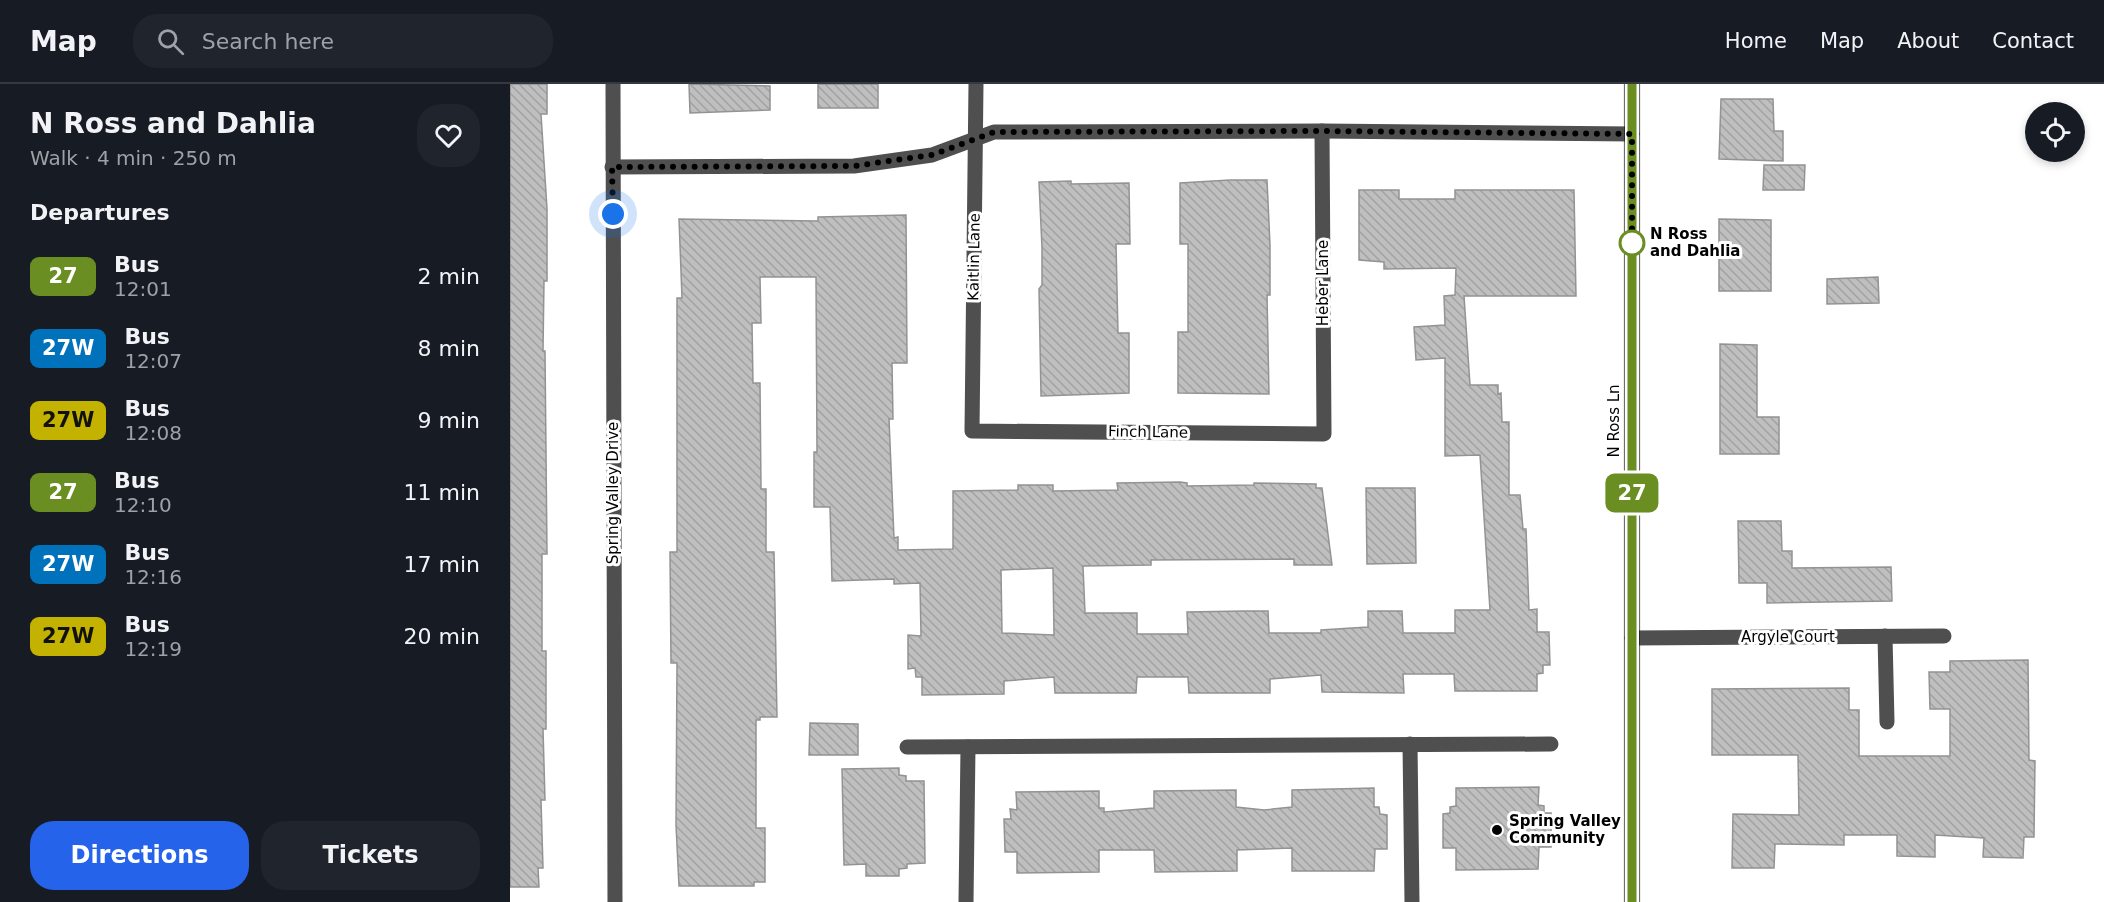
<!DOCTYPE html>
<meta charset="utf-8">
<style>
:root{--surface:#171b24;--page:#20242c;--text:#f1f3f6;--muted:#9ea1a6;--line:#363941;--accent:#2563eb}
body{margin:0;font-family:"DejaVu Sans",sans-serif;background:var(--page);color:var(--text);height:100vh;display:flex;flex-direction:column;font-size:22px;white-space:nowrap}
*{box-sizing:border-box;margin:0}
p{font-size:20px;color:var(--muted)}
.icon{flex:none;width:33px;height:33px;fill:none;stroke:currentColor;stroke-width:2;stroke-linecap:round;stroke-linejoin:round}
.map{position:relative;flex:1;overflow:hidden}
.panel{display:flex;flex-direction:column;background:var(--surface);width:510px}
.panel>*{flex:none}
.badge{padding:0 12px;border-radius:9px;font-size:21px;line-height:39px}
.controls{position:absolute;left:1515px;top:18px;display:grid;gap:12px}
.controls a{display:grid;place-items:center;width:60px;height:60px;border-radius:50%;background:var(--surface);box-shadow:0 3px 9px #0003;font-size:30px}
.you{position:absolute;width:30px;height:30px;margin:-15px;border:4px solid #fff;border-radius:50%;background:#1a73e8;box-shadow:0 0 0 9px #1a73e833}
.map>.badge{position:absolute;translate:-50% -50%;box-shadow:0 0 0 3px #fff}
h2{padding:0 30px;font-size:22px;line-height:54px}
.round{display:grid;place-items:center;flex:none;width:63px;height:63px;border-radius:24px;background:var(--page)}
.summary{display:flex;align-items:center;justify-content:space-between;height:102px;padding:0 30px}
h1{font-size:28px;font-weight:700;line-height:45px}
.cta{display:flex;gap:12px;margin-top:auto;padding:12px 30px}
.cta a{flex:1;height:69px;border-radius:24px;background:var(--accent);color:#fff;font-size:24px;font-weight:700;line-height:69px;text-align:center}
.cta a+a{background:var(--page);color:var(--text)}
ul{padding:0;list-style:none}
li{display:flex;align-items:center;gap:18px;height:72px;padding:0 30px}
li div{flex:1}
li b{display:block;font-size:22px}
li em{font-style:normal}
li .badge{min-width:66px;font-weight:700;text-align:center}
header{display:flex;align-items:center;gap:36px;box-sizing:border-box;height:84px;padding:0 30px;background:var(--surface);border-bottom:2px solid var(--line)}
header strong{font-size:28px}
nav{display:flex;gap:33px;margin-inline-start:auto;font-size:21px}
.search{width:420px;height:54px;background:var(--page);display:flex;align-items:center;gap:15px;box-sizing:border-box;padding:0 21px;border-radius:24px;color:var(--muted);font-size:22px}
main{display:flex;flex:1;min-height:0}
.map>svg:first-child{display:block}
.building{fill:url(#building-back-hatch);stroke:#939393;stroke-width:1.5;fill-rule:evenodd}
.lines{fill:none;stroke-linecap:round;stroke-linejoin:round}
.major-casing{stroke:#dbdbdb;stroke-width:17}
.minor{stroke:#4f4f4f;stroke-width:15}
.major{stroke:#000;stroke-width:15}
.line-casing{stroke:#fff;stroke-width:14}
.line{stroke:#6b8e23;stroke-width:9}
.walk{stroke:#000;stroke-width:6;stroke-dasharray:0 10.8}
.stop-dot{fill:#fff;stroke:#6b8e23;stroke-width:3}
.poi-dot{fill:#000;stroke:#fff;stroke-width:2}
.labels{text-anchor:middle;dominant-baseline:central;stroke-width:6;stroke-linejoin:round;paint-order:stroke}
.stop-label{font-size:15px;font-weight:bold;fill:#000;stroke:#fff;text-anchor:start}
.street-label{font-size:15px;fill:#000;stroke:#fff}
.poi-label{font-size:15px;font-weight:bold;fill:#000;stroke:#fff;text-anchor:start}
</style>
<header>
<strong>Map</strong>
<div class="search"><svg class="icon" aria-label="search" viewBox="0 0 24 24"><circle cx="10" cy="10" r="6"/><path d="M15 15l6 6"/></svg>Search here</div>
<nav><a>Home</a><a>Map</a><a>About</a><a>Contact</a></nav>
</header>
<main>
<section class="panel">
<div class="summary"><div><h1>N Ross and Dahlia</h1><p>Walk · 4 min · 250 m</p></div><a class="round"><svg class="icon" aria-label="heart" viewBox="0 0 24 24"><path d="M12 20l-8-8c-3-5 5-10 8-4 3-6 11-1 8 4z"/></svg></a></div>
<h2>Departures</h2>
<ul>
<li><span class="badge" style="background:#6b8e23;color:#fff">27</span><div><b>Bus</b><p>12:01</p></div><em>2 min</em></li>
<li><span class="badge" style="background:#0072bc;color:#fff">27W</span><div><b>Bus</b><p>12:07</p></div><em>8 min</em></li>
<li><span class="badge" style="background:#c4b200;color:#111">27W</span><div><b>Bus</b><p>12:08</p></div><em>9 min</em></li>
<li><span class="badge" style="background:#6b8e23;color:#fff">27</span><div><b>Bus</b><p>12:10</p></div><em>11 min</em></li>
<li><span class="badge" style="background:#0072bc;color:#fff">27W</span><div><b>Bus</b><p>12:16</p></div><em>17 min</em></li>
<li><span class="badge" style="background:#c4b200;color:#111">27W</span><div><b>Bus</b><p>12:19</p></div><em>20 min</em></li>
</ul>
<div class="cta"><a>Directions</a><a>Tickets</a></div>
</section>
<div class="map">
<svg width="1594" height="818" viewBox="0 0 1594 818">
<defs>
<pattern id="building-back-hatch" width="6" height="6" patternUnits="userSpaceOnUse" patternTransform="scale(1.5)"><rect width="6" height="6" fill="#bfbfbf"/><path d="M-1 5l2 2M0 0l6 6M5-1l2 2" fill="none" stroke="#a2a2a2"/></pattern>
</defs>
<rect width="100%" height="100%" fill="#fff"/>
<g class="building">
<path d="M 0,0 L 37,0 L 37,30 L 31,30 L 37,125 L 37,197 L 34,197 L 33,267 L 35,267 L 37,470 L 32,470 L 32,567 L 36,567 L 36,645 L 33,645 L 35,716 L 31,716 L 33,784 L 28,784 L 29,803 L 0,803 Z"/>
<path d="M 179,0 L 260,2 L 260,26 L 180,29 Z"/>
<rect x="308" y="0" width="60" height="24"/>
<path d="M 1211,15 L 1263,15 L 1264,47 L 1273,47 L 1273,77 L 1209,75 Z"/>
<path d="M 1254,81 L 1295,81 L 1294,106 L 1253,106 Z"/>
<path d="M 720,96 L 757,96 L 760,161 L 760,211 L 757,211 L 759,310 L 668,309 L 668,248 L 678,248 L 678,160 L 670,160 L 670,99 Z"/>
<path d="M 561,97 L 561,100 L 619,99 L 620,160 L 606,160 L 608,249 L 619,249 L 619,309 L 531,312 L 529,205 L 532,201 L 532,164 L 529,98 Z"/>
<path d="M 849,106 L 889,106 L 889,115 L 945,115 L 945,106 L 1064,106 L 1066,212 L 954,212 L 960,301 L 988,301 L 988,310 L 991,309 L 992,338 L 999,338 L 999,411 L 1010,411 L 1013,445 L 1016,445 L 1019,526 L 1027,525 L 1027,548 L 1039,548 L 1040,581 L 1033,581 L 1033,589 L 1027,590 L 1027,607 L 945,607 L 944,590 L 893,590 L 894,609 L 812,608 L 811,591 L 760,595 L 760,609 L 679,609 L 678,593 L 627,593 L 626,609 L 545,609 L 544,593 L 494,597 L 494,610 L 412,611 L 412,593 L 406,593 L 405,584 L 398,585 L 398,551 L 411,552 L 410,499 L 384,500 L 384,495 L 322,497 L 320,423 L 304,423 L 304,368 L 307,368 L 306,193 L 250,193 L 251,239 L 242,239 L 243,299 L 250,299 L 251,405 L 256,405 L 256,468 L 264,468 L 267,633 L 250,633 L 250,636 L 246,636 L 246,744 L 255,744 L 255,798 L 244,798 L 244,802 L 169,802 L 166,741 L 167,579 L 161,579 L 160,468 L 167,468 L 167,214 L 172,214 L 169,135 L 308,137 L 308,133 L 396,131 L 397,279 L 382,279 L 383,335 L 379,335 L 384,454 L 388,453 L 388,466 L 443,465 L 443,407 L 508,406 L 508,401 L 543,401 L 543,407 L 608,406 L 607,399 L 670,398 L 677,399 L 677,402 L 744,401 L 744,399 L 806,400 L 806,404 L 812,404 L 822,481 L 784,481 L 784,475 L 641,476 L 641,481 L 573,482 L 575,529 L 627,529 L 627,550 L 678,550 L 677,528 L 734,527 L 758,527 L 759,549 L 811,549 L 811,546 L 858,543 L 858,527 L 892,527 L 893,549 L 945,549 L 945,526 L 980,526 L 970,371 L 935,372 L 935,274 L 906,276 L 904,243 L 935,241 L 934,212 L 945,211 L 946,184 L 874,185 L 874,178 L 849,176 ZM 543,484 L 544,551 L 492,549 L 491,486 Z"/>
<path d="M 1209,135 L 1261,136 L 1261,207 L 1209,207 Z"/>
<path d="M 1368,193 L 1369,219 L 1317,220 L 1317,195 Z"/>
<path d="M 1210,260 L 1247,261 L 1247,333 L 1269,333 L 1269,370 L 1210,370 Z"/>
<path d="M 856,404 L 905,404 L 906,479 L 857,480 Z"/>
<path d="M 1228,437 L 1271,437 L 1272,467 L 1282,467 L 1282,484 L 1381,483 L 1382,517 L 1257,519 L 1257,499 L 1229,499 Z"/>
<path d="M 1518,576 L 1519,676 L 1525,677 L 1524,753 L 1514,753 L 1513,774 L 1473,773 L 1474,754 L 1425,751 L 1425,773 L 1387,772 L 1387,751 L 1334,751 L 1334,761 L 1265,760 L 1264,784 L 1222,784 L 1223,730 L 1289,731 L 1288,671 L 1202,671 L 1202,605 L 1339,604 L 1339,626 L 1349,626 L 1349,672 L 1440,672 L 1440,625 L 1420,625 L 1419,588 L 1440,588 L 1440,577 Z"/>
<path d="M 300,639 L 348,640 L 348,671 L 299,671 Z"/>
<path d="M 389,684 L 389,691 L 396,692 L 396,697 L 414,697 L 415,779 L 397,780 L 397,784 L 389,785 L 389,792 L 356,792 L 356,780 L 334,781 L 332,685 Z"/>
<path d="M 1029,703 L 1028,721 L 1034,722 L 1034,729 L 1041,729 L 1041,763 L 1029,763 L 1028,785 L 946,786 L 946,764 L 933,764 L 933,730 L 940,729 L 940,723 L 946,722 L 946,704 Z"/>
<path d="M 864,704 L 864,723 L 869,723 L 870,730 L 877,731 L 877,765 L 865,765 L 864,787 L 782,787 L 782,764 L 727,766 L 727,787 L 645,788 L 644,766 L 589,766 L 589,788 L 507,789 L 507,768 L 495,768 L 494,735 L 501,735 L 500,725 L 507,726 L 506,708 L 589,707 L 589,724 L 594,724 L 594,728 L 644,724 L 644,707 L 726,706 L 726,723 L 754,726 L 782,723 L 782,706 Z"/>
</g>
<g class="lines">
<g class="major-casing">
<path id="major" d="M 1122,818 L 1122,0"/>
</g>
<g class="minor">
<path d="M 103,0 L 105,818"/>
<path d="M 466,0 L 462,347 L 814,350 L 812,47"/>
<path d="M 102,83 L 344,82 L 422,71 L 484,48 L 812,47 L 1122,50"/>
<path d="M 1375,552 L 1377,638"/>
<path d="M 1122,554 L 1434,552"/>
<path d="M 900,660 L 902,818"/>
<path d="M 397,663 L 1041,660"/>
<path d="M 456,818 L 458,663"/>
</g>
<use href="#major" class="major"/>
</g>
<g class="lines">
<g class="line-casing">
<path id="line" d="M 1122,818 L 1122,0"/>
</g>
<use href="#line" class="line"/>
<path class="walk" d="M 103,130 L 102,83 L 344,82 L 422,71 L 484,48 L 813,47 L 1122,50 L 1122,159"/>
</g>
<circle class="stop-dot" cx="1122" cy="159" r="12"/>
<circle class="poi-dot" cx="987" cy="746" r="6"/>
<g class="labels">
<g class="stop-label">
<text x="1140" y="150">N Ross<tspan x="1140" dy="17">and Dahlia</tspan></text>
</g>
<g class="street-label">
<text transform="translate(464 173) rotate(-89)">Kaitlin Lane</text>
<text transform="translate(813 199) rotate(-90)">Heber Lane</text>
<text transform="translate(1104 337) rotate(-90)">N Ross Ln</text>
<text transform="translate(638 348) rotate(1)">Finch Lane</text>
<text transform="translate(103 409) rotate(-90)">Spring Valley Drive</text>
<text x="1278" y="553">Argyle Court</text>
</g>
<g class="poi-label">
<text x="999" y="737">Spring Valley<tspan x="999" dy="17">Community</tspan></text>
</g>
</g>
</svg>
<div class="controls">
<a><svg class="icon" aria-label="locate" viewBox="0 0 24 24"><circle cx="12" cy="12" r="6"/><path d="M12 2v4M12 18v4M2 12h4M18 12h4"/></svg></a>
</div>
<div class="you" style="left:103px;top:130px"></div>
<b class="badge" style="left:1122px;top:409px;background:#6b8e23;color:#fff">27</b>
</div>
</main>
